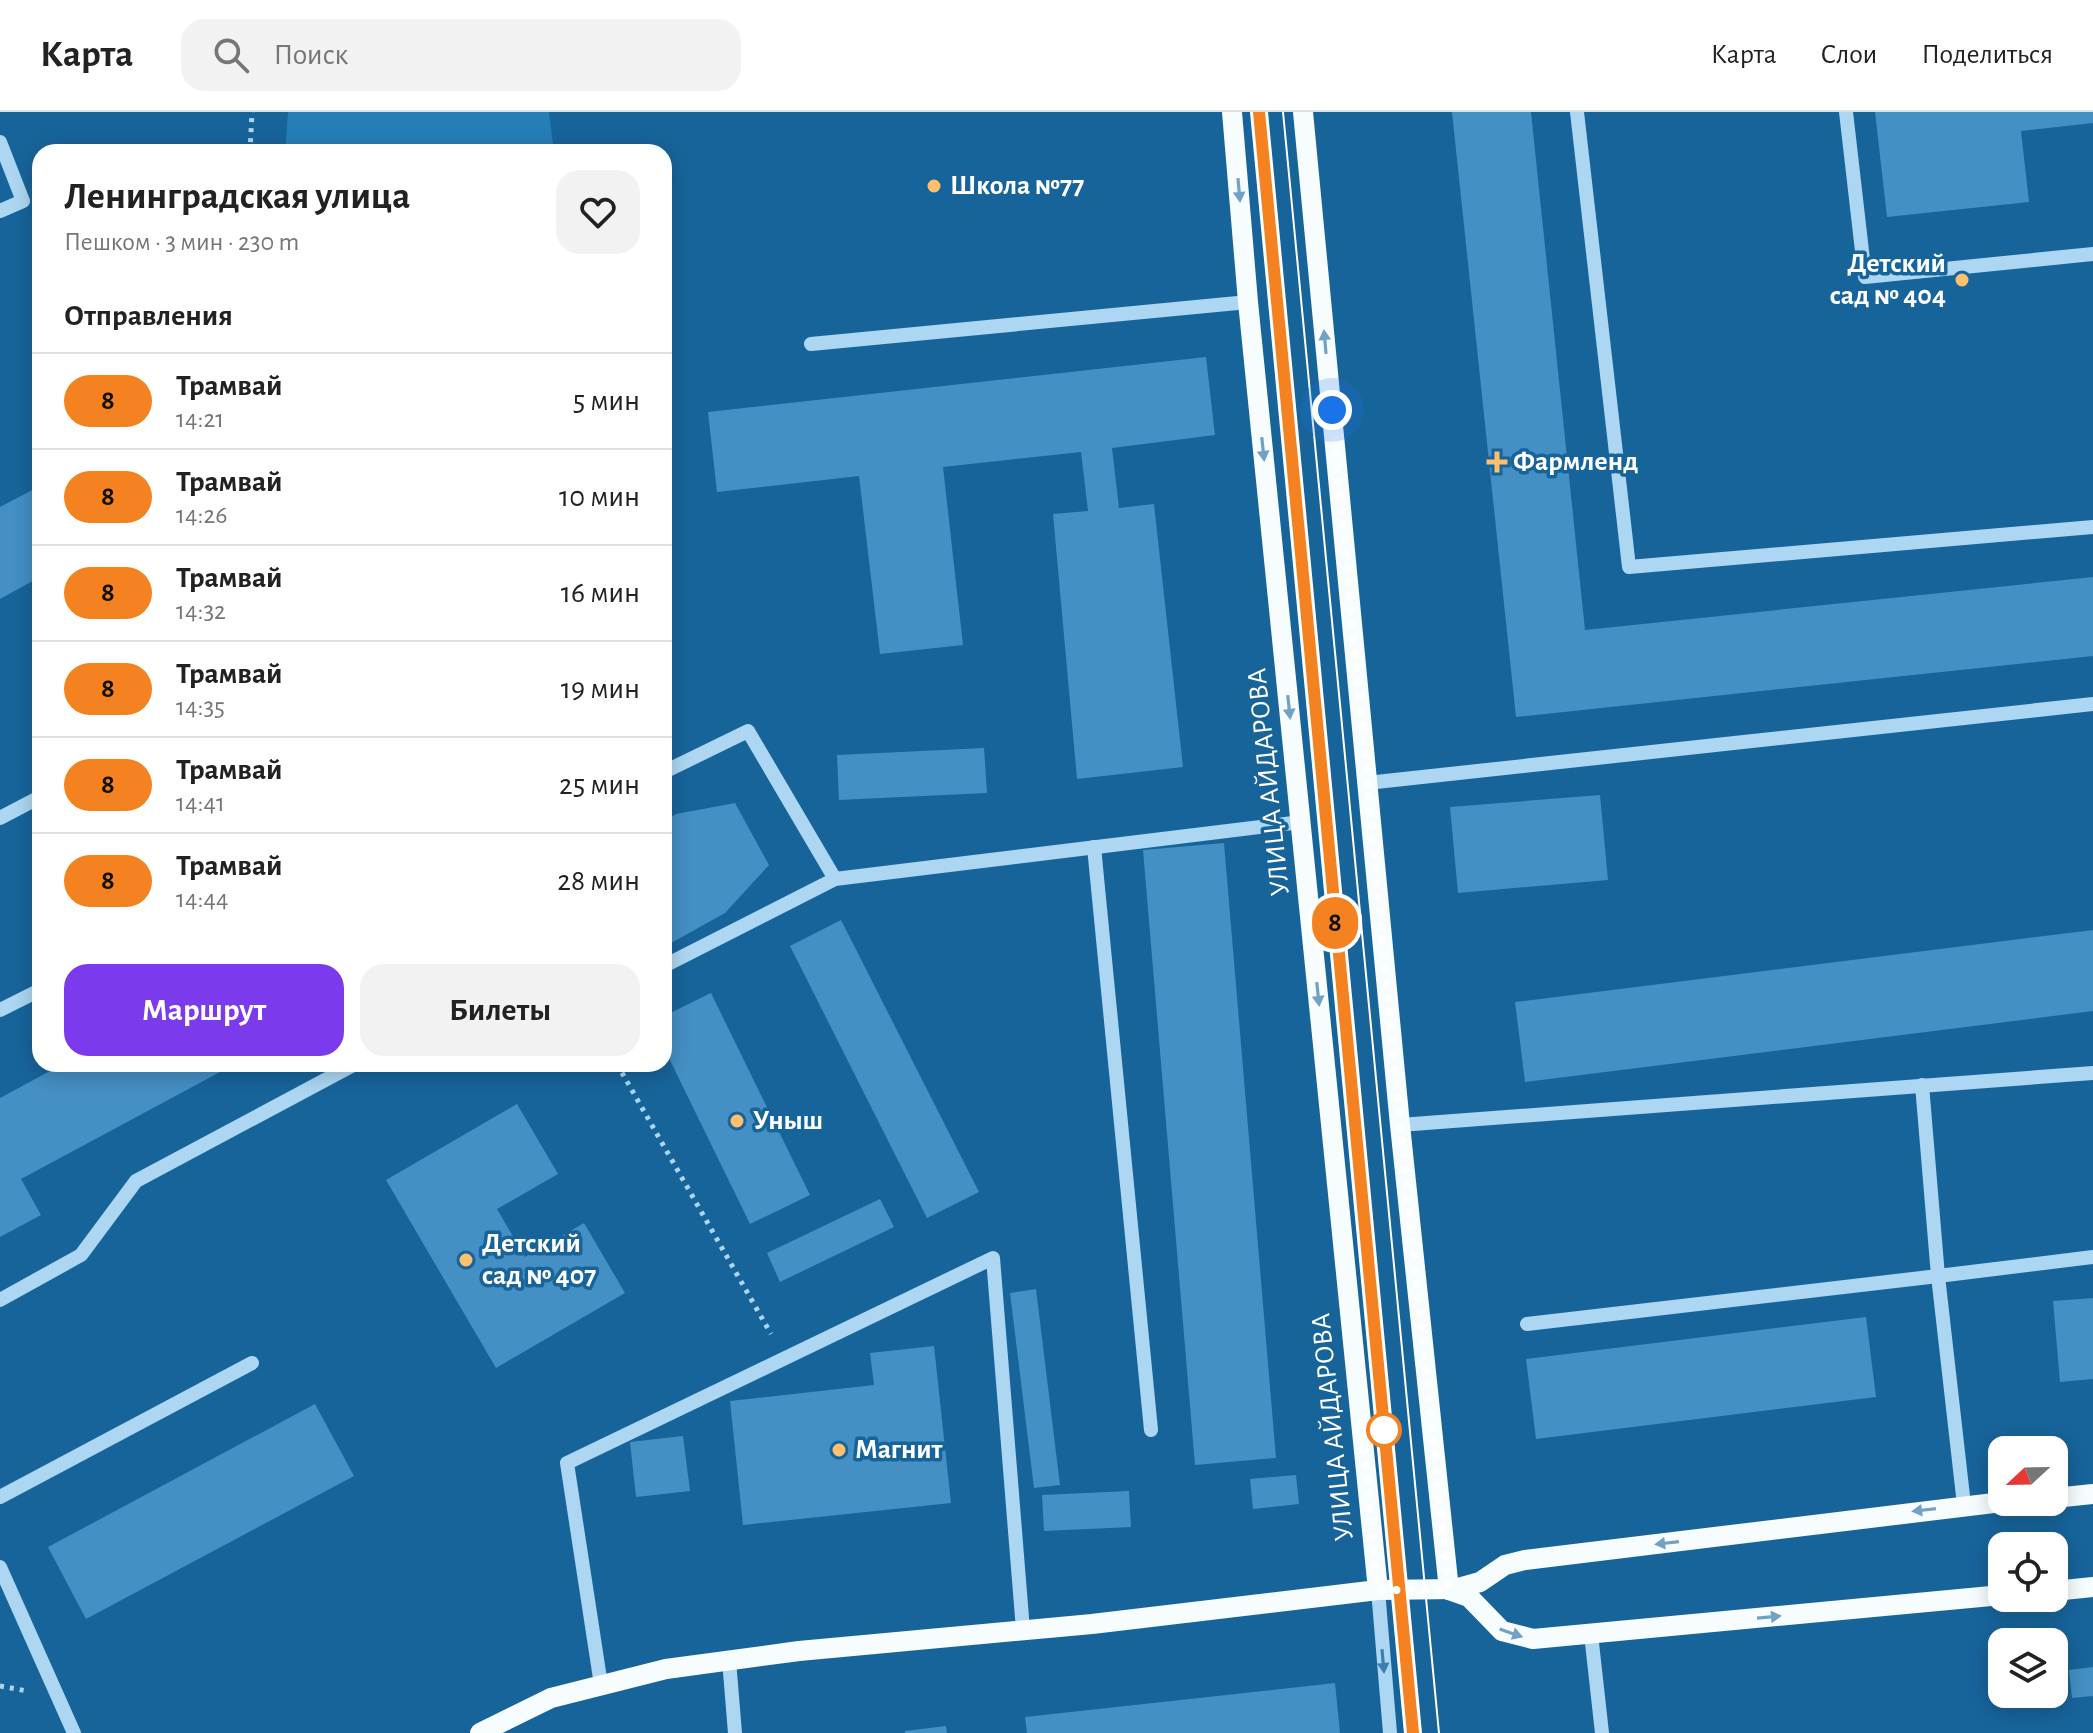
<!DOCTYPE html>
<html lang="ru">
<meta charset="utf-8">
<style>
:root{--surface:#fff;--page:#f2f2f2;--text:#222;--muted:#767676;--line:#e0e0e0;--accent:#7c3aed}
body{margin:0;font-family:"Alegreya Sans",sans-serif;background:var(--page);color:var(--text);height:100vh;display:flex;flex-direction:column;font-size:30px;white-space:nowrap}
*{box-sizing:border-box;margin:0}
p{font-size:26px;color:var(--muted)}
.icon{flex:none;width:44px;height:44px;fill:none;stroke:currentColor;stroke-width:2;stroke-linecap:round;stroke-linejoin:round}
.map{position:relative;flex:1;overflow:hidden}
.sheet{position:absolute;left:32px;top:32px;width:640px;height:928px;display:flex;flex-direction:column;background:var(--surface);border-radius:24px;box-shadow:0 4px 20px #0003}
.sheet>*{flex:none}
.badge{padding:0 16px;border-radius:26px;font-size:28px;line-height:52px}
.needle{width:52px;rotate:248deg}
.controls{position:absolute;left:1988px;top:1324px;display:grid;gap:16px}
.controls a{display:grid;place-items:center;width:80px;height:80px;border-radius:16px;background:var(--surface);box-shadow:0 4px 20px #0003;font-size:40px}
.you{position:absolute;width:40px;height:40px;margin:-20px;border:6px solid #fff;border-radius:50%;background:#1a73e8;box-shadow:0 0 0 12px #1a73e833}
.map>.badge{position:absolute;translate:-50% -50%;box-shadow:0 0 0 4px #fff}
h2{padding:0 32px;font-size:30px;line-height:72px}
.round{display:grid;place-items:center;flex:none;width:84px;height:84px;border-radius:24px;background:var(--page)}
.headline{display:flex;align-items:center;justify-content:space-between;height:136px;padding:0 32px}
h1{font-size:38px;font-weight:700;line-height:60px}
.cta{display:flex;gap:16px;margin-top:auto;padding:16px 32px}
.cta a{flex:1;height:92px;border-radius:24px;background:var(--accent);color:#fff;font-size:32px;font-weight:700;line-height:92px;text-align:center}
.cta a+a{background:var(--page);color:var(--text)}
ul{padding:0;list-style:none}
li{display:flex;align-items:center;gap:24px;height:96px;padding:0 32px;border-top:2px solid var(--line)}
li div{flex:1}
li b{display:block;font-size:30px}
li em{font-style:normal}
li .badge{min-width:88px;font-weight:700;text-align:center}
header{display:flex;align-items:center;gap:48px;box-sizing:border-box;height:112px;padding:0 40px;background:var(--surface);border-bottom:2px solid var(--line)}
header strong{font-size:38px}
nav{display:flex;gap:44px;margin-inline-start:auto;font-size:28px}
.search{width:560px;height:72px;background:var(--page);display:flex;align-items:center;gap:20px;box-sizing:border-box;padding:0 28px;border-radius:24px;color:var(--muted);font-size:30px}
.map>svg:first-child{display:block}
.green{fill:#267eb7}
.building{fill:#448fc3}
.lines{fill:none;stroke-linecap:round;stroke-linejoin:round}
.path{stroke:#acd6f2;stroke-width:5;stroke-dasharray:4 6;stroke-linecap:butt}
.minor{stroke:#acd6f2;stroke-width:14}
.major{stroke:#f7fcff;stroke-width:20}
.tram{stroke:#fff;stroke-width:2}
.oneway{fill:#71a1c3}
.oneway2{fill:#3c80b1}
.line-casing{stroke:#fff;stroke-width:18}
.line{stroke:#f58220;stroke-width:12}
.walk{stroke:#fff;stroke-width:8;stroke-dasharray:0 14.4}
.poi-dot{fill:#ffbf6d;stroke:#17649b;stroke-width:3}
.stop-dot{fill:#fff;stroke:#f58220;stroke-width:4}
.labels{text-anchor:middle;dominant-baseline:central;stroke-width:7;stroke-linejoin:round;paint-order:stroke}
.poi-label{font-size:28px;font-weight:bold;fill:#fff;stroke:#17649b;text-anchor:start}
.street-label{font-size:28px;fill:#fff;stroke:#17649b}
</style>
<header>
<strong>Карта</strong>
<div class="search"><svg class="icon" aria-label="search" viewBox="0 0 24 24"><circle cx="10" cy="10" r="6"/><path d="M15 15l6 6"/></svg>Поиск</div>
<nav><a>Карта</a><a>Слои</a><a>Поделиться</a></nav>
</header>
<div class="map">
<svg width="2093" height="1621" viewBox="0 0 2093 1621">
<rect width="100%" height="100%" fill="#17649b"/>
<path class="green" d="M 288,0 L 549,0 L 554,40 L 285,40 Z"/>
<g class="building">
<path d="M 1452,0 L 1531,0 L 1585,518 L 2093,465 L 2093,544 L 1516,605 Z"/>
<path d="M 1875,0 L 2093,0 L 2093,11 L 2021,19 L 2029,90 L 1887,105 Z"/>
<path d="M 1206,245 L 1215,323 L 1112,336 L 1119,396 L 1154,392 L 1183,655 L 1077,667 L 1053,402 L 1088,399 L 1081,340 L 943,355 L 963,533 L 880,542 L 859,364 L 717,380 L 708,300 Z"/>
<path d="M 40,374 L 40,465 L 0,487 L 0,395 Z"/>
<path d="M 984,636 L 987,681 L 839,688 L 837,643 Z"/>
<path d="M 1600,683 L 1608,768 L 1458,781 L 1450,695 Z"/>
<path d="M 735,691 L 769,753 L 725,801 L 664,835 L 664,709 L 676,702 Z"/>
<path d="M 1224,731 L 1276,1346 L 1195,1353 L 1143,738 Z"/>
<path d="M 841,808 L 979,1080 L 927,1106 L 790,834 Z"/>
<path d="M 2093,818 L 2093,899 L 1525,970 L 1515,890 Z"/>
<path d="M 711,881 L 810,1083 L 750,1112 L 664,936 L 664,904 Z"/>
<path d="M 63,952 L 235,952 L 21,1067 L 41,1103 L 0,1125 L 0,986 Z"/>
<path d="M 517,992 L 558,1062 L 497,1097 L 525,1145 L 584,1111 L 625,1181 L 496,1256 L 386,1068 Z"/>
<path d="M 880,1087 L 894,1115 L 780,1170 L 767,1141 Z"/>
<path d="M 1036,1177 L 1060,1373 L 1034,1376 L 1010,1181 Z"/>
<path d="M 2093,1186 L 2093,1267 L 2060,1270 L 2053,1189 Z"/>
<path d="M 1866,1205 L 1876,1285 L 1536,1327 L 1526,1247 Z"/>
<path d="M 934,1234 L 951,1391 L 743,1413 L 730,1289 L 874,1273 L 870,1241 Z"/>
<path d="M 315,1292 L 354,1364 L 86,1507 L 48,1435 Z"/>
<path d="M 683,1324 L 690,1379 L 636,1385 L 630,1330 Z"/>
<path d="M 1296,1363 L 1299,1392 L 1253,1397 L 1250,1367 Z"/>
<path d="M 1129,1379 L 1131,1415 L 1044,1419 L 1042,1383 Z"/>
<path d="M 2093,1555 L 2093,1584 L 2072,1586 L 2069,1558 Z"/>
<path d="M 1335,1571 L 1340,1621 L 1027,1621 L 1025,1605 Z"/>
<path d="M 946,1614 L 947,1621 L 905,1621 L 905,1619 Z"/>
</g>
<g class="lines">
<g class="path">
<path d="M 250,40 L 252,0"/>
<path d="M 617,952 L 771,1222"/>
<path d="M 0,1574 L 27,1579"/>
</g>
<g class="minor">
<path d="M 1577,0 L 1629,455 L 2093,415"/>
<path d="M 1846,0 L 1865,165 L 2093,142"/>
<path d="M 0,30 L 23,89 L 0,99"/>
<path d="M 811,232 L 1248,190"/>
<path d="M 664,660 L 748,619 L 835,767"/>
<path d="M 1367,671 L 2093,592"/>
<path d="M 0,706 L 40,685"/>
<path d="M 1094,735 L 1151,1318"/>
<path d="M 664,854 L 835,767 L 1301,710"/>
<path d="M 0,898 L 40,878"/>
<path d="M 1400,1013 L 2093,961"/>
<path d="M 0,1188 L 81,1143 L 136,1069 L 355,952"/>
<path d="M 1527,1212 L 1938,1164 L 1922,973"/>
<path d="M 0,1385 L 252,1251"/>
<path d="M 1964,1393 L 1938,1164 L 2093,1145"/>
<path d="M 0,1455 L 74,1621"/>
<path d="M 1378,1478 L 1390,1621"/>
<path d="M 1591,1522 L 1602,1621"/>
<path d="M 729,1548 L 735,1621"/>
<path d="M 601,1573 L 567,1351 L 993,1146 L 1023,1518"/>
</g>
<g class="major">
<path d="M 1232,0 L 1248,190 L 1378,1478"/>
<path d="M 1303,0 L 1400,1013 L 1449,1478"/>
<path d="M 2054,1386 L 2093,1382"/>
<path d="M 1449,1478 L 1469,1485 L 1502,1519 L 1533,1527 L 2002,1483"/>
<path d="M 2054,1479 L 2093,1475"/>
<path d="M 480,1621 L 551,1586 L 666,1557 L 799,1539 L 1092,1512 L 1378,1478 L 1455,1477 L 1480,1470 L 1505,1453 L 1525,1448 L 2002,1390"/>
</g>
<g class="tram">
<path d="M 1259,0 L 1413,1621"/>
<path d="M 1283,0 L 1439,1621"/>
</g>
</g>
<defs><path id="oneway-solid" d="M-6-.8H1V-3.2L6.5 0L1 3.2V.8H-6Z" transform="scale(2)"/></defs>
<g class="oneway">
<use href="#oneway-solid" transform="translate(1239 78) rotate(85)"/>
<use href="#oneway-solid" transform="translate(1325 230) rotate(-95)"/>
<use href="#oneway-solid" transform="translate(1263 337) rotate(84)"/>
<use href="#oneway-solid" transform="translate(1289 595) rotate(84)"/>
<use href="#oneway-solid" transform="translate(1318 882) rotate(84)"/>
<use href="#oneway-solid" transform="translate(1924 1398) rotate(173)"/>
<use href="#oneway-solid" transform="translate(1667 1431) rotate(173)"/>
<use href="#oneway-solid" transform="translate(1769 1505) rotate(-5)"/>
<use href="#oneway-solid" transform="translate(1511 1521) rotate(19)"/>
</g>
<use class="oneway2" href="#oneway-solid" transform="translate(1383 1549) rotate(85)"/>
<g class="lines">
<g class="line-casing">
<path id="line" d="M 1259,0 L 1413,1621"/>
</g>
<use href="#line" class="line"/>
<path class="walk" d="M 1332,298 L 1400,1013 L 1449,1478 L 1378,1478 L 1361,1309 L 1384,1318"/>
</g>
<g class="poi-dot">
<circle cx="934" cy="74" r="8"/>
<circle cx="1962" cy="168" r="8"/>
<path d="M1493 338h8v8h8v8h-8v8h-8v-8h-8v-8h8z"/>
<circle cx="737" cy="1009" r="8"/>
<circle cx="466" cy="1148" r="8"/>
<circle cx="839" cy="1338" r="8"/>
</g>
<circle class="stop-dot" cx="1384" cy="1318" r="16"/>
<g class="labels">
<g class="poi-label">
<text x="950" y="74">Школа №77</text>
<text x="1946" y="152" text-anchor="end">Детский<tspan x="1946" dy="32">сад № 404</tspan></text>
<text x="1513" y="350">Фармленд</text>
<text x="753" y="1009">Уныш</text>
<text x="482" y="1132">Детский<tspan x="482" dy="32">сад № 407</tspan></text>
<text x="855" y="1338">Магнит</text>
</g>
<g class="street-label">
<text transform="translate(1269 670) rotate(-96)">УЛИЦА АЙДАРОВА</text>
<text transform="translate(1333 1315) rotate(-96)">УЛИЦА АЙДАРОВА</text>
</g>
</g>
</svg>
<div class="controls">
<a><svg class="needle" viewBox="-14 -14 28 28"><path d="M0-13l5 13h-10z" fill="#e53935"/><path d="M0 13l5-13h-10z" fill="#767676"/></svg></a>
<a><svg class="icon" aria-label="locate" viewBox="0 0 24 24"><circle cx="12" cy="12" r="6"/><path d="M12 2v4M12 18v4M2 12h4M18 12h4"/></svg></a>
<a><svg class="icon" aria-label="layers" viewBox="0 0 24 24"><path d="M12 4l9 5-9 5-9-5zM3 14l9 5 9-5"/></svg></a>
</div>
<div class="you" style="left:1332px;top:298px"></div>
<b class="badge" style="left:1335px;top:811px;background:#f58220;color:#111">8</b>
<section class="sheet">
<div class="headline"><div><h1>Ленинградская улица</h1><p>Пешком · 3 мин · 230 m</p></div><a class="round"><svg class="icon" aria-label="heart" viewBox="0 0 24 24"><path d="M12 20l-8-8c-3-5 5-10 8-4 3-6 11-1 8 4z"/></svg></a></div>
<h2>Отправления</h2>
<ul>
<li><span class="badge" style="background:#f58220;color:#111">8</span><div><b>Трамвай</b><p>14:21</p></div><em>5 мин</em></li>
<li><span class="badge" style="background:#f58220;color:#111">8</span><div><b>Трамвай</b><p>14:26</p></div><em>10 мин</em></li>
<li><span class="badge" style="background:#f58220;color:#111">8</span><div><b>Трамвай</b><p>14:32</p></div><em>16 мин</em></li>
<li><span class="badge" style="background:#f58220;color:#111">8</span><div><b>Трамвай</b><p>14:35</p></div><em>19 мин</em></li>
<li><span class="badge" style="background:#f58220;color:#111">8</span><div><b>Трамвай</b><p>14:41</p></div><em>25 мин</em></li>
<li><span class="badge" style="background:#f58220;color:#111">8</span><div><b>Трамвай</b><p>14:44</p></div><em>28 мин</em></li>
</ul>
<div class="cta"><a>Маршрут</a><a>Билеты</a></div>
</section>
</div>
